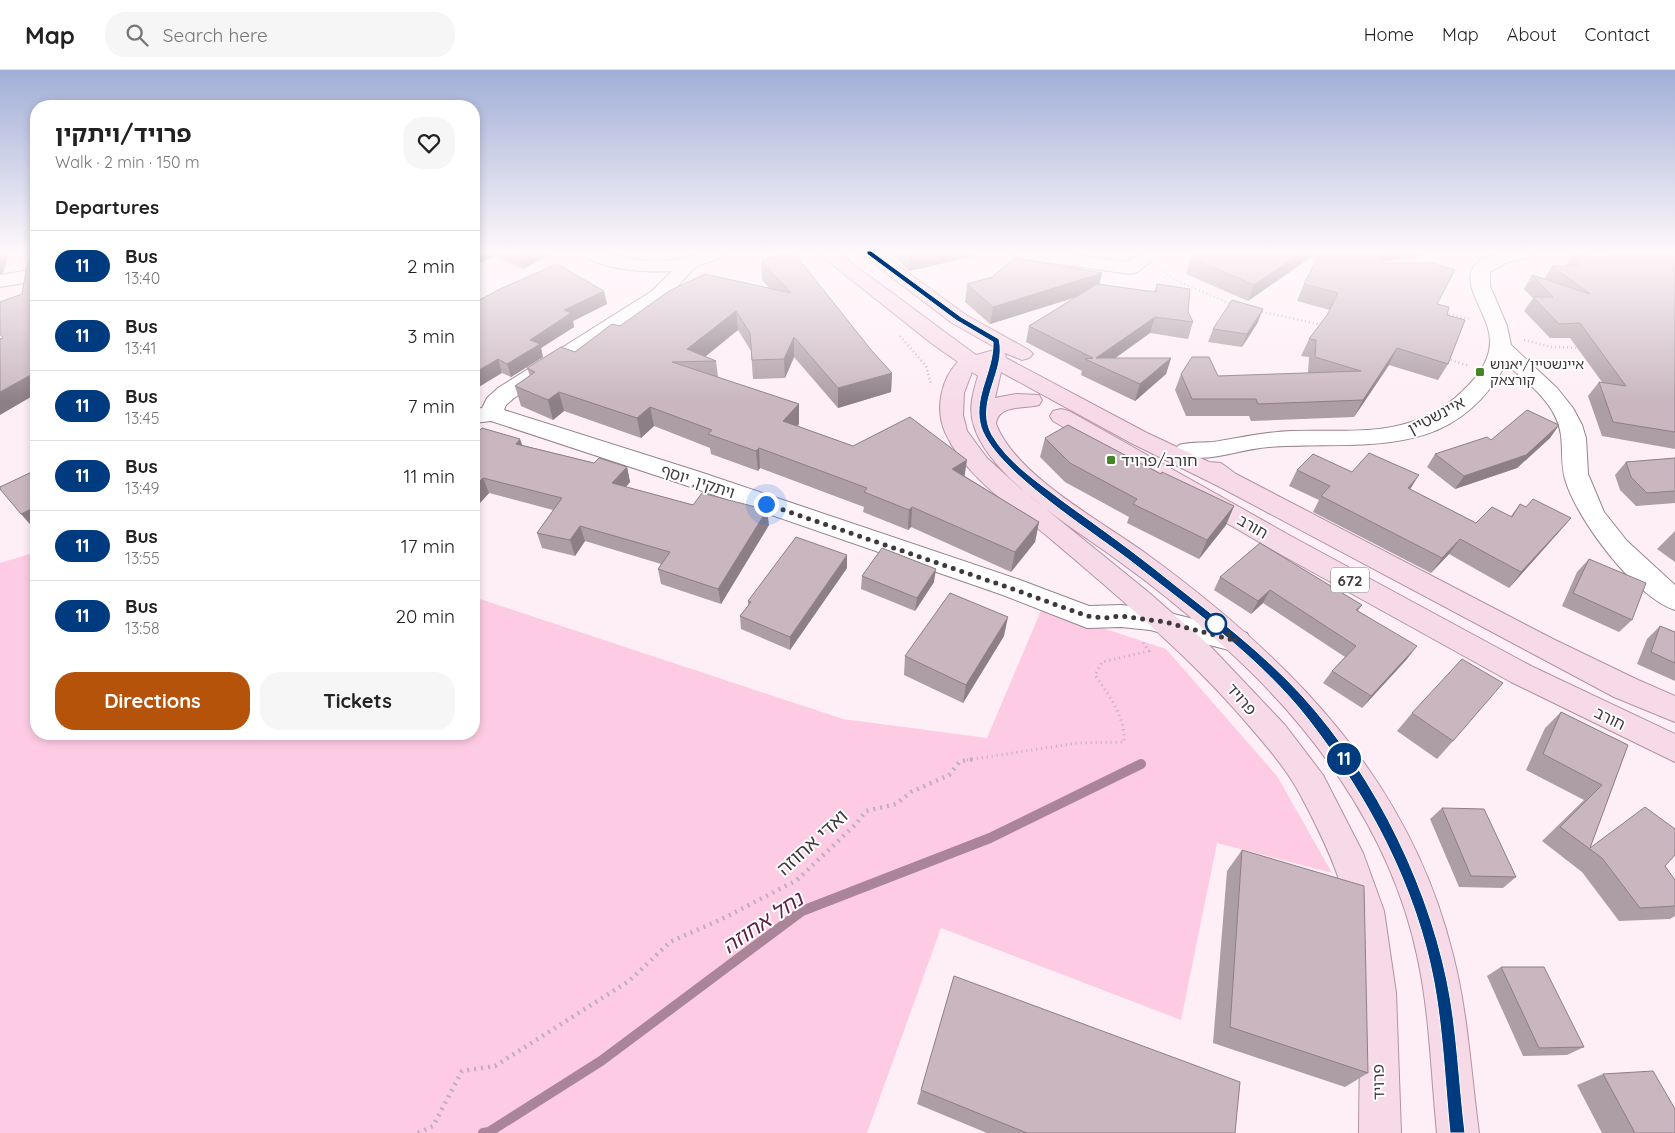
<!DOCTYPE html>
<meta charset="utf-8">
<style>
:root{--surface:#fff;--page:#f6f6f6;--text:#222;--muted:#767676;--line:#e0e0e0;--accent:#b45309}
body{margin:0;font-family:Quicksand,"Noto Sans Hebrew",sans-serif;background:var(--page);color:var(--text);height:100vh;display:flex;flex-direction:column;font-size:19px;white-space:nowrap}
*{box-sizing:border-box;margin:0}
p{font-size:16px;color:var(--muted)}
.icon{flex:none;width:28px;height:28px;fill:none;stroke:currentColor;stroke-width:2;stroke-linecap:round;stroke-linejoin:round}
.map{position:relative;flex:1;overflow:hidden}
.details{position:absolute;left:30px;top:30px;width:450px;height:640px;display:flex;flex-direction:column;background:var(--surface);border-radius:20px;box-shadow:0 2px 8px #0003}
.details>*{flex:none}
.badge{padding:0 10px;border-radius:16px;font-size:18px;line-height:32px}
.you{position:absolute;width:25px;height:25px;margin:-12px;border:4px solid #fff;border-radius:50%;background:#1a73e8;box-shadow:0 0 0 8px #1a73e833}
.map>.badge{position:absolute;translate:-50% -50%;box-shadow:0 0 0 2px #fff}
h2{padding:0 25px;font-size:19px;line-height:45px}
.round{display:grid;place-items:center;flex:none;width:52px;height:52px;border-radius:20px;background:var(--page)}
.summary{display:flex;align-items:center;justify-content:space-between;height:85px;padding:0 25px}
h1{font-size:24px;font-weight:700;line-height:38px}
.action{display:flex;gap:10px;margin-top:auto;padding:10px 25px}
.action a{flex:1;height:58px;border-radius:20px;background:var(--accent);color:#fff;font-size:20px;font-weight:700;line-height:58px;text-align:center}
.action a+a{background:var(--page);color:var(--text)}
ul{padding:0;list-style:none}
li{display:flex;align-items:center;gap:15px;height:70px;padding:0 25px;border-top:1px solid var(--line)}
li div{flex:1}
li b{display:block;font-size:19px}
li em{font-style:normal}
li .badge{min-width:55px;font-weight:700;text-align:center}
header{display:flex;align-items:center;gap:30px;box-sizing:border-box;height:70px;padding:0 25px;background:var(--surface);border-bottom:1px solid var(--line)}
header strong{font-size:24px}
nav{display:flex;gap:28px;margin-inline-start:auto;font-size:18px}
.search{width:350px;height:45px;background:var(--page);display:flex;align-items:center;gap:12px;box-sizing:border-box;padding:0 18px;border-radius:20px;color:var(--muted);font-size:19px}
.map>svg:first-child{display:block}
.green{fill:#fdcce4}
.lines{fill:none;stroke-linecap:round;stroke-linejoin:round}
.stream{stroke:#aa8597;stroke-width:10}
.minor-casing{stroke:#94838b;stroke-width:2}
.major-casing{stroke:#b392a2;stroke-width:2}
.path-far2{stroke:#beb1b7;stroke-width:2.5;stroke-dasharray:1 3;stroke-linecap:butt}
.path-far1{stroke:#beb1b7;stroke-width:3;stroke-dasharray:1 4;stroke-linecap:butt}
.path{stroke:#beb1b7;stroke-width:4.5;stroke-dasharray:2 5;stroke-linecap:butt}
.minor{fill:#fff;fill-rule:evenodd}
.major{fill:#f7dae8;fill-rule:evenodd}
.wall{fill:#ad9da4}
.shaded-wall{fill:#8d7f86}
.building{fill:#c9b6bf;stroke:#8d7f86}
.line{fill:#003b80;stroke:#fff}
.walk{stroke:#40393c;stroke-width:5;stroke-dasharray:0 9}
.poi-dot{fill:#458526;stroke:#fff;stroke-width:2}
.stop-dot{fill:#fff;stroke:#003b80;stroke-width:2.5}
.labels{text-anchor:middle;dominant-baseline:central;stroke-width:4;stroke-linejoin:round;paint-order:stroke}
.far-poi-label{font-size:14px;fill:#40393c;stroke:#fff;text-anchor:start}
.shield{fill:#fff;stroke:#797476;stroke-width:1}
.shield-label{font-size:15px;font-weight:bold;fill:#40393c}
.street-label{font-size:16px;fill:#40393c;stroke:#fff}
.poi-label{font-size:16px;fill:#40393c;stroke:#fff;text-anchor:start}
.near-street-label{font-size:19px;fill:#40393c;stroke:#fff}
.near-water-label{font-size:21px;font-style:italic;fill:#5d2144;stroke:#fff}
</style>
<header>
<strong>Map</strong>
<div class="search"><svg class="icon" aria-label="search" viewBox="0 0 24 24"><circle cx="10" cy="10" r="6"/><path d="M15 15l6 6"/></svg>Search here</div>
<nav><a>Home</a><a>Map</a><a>About</a><a>Contact</a></nav>
</header>
<div class="map">
<svg width="1675" height="1063" viewBox="0 0 1675 1063">
<rect width="100%" height="100%" fill="#feeff6"/>
<path class="green" d="M 36,482 L 36,664 L 474,664 L 474,527 L 843,649 L 987,668 L 1042,538 L 1166,579 L 1277,706 L 1332,803 L 1217,773 L 1181,950 L 941,858 L 867,1063 L 0,1063 L 0,493 Z"/>
<g class="lines">
<path class="stream" d="M 483,1063 L 489,1062 L 601,991 L 802,841 L 990,768 L 1141,694"/>
<g class="minor-casing">
<g id="minor">
<path d="M 583,183 L 608,183 L 638,190 L 663,191 L 685,188 L 700,183 L 724,183 C 718,192 705,192 696,197 C 691,200 674,222 666,229 L 514,328 L 506,335 L 504,340 L 700,402 L 1020,510 L 1089,536 L 1121,535 L 1150,538 L 1237,560 L 1247,563 L 1251,571 L 1247,579 L 1237,582 L 1150,560 L 1121,557 L 1087,558 L 1000,524 L 682,414 L 491,351 L 474,353 L 474,339 L 482,338 L 487,328 L 498,318 L 652,221 L 672,201 C 653,203 594,200 583,183 Z"/>
<path d="M 1015,183 L 1062,183 L 1127,192 L 1141,183 L 1162,183 L 1137,202 L 1130,204 L 1024,189 L 1017,187 Z"/>
<path d="M 1500,183 L 1532,183 L 1530,187 L 1508,192 L 1490,202 L 1490,216 L 1507,256 L 1511,275 L 1557,318 L 1573,338 L 1582,355 L 1586,368 L 1588,404 L 1604,442 L 1627,471 L 1675,515 L 1675,540 C 1636,528 1576,449 1565,409 C 1559,387 1566,367 1555,346 C 1545,325 1523,309 1506,294 C 1451,394 1362,370 1269,377 C 1239,379 1209,394 1179,385 L 1175,380 L 1179,375 C 1190,372 1201,373 1213,372 C 1239,368 1264,362 1291,361 C 1352,359 1404,369 1455,328 C 1471,314 1490,295 1490,272 C 1491,238 1439,198 1500,183 Z"/>
<path d="M 36,199 L 36,211 L 0,217 L 0,205 Z"/>
</g>
</g>
<g class="major-casing">
<g id="major">
<path d="M 818,183 L 838,183 L 976,285 L 998,279 L 952,253 L 860,183 L 881,183 L 966,245 L 1029,280 L 1033,284 L 1029,288 L 1022,290 L 1005,283 L 1006,288 L 1147,363 L 1209,392 L 1221,393 L 1236,404 L 1553,569 L 1636,609 L 1675,626 L 1675,652 L 1614,627 L 1218,416 L 1131,373 L 1001,302 L 995,328 L 1016,324 L 1039,325 L 1042,330 L 1039,335 C 1024,339 998,334 996,354 C 1016,406 1103,452 1148,485 C 1289,588 1410,709 1453,885 C 1468,943 1471,1004 1479,1063 L 1437,1063 C 1431,1004 1430,944 1417,885 C 1390,759 1308,649 1212,566 C 1183,540 1152,515 1120,492 C 1077,460 990,409 974,356 C 968,340 973,322 978,306 L 972,302 L 964,323 L 963,345 L 967,361 L 987,388 L 1020,418 L 1147,521 L 1211,577 L 1285,655 L 1323,705 L 1363,783 L 1384,841 L 1396,923 L 1401,1063 L 1359,1063 C 1359,986 1366,904 1345,829 C 1336,794 1318,758 1301,726 C 1288,701 1269,679 1251,658 C 1192,588 1122,530 1053,471 C 1016,439 966,409 945,362 C 935,339 941,309 958,292 L 931,273 Z"/>
<path d="M 1061,339 L 1069,341 L 1289,465 L 1531,596 L 1675,664 L 1675,692 L 1511,612 L 1271,479 L 1053,351 L 1050,346 L 1053,341 Z"/>
</g>
</g>
<g class="path-far2">
<path d="M 1161,199 L 1173,209 L 1233,235"/>
<path d="M 1258,241 L 1323,255"/>
<path d="M 1445,243 L 1471,249"/>
<path d="M 900,266 L 926,296 L 931,314"/>
<path d="M 1524,270 L 1552,277 L 1582,278"/>
<path d="M 1447,289 L 1470,296"/>
</g>
<path class="path-far1" d="M 967,690 L 1077,673 L 1124,672 C 1125,645 1109,626 1095,605 L 1102,592 L 1149,581 L 1142,571"/>
<path class="path" d="M 418,1063 L 433,1056 L 462,1001 L 495,996 L 629,911 L 670,872 L 726,847 L 797,810 L 855,755 L 866,741 L 896,734 L 911,722 L 949,705 L 960,691 L 976,689"/>
<use href="#minor" class="minor"/>
<use href="#major" class="major"/>
</g>
<g class="wall">
<path d="M 474,183 L 549,183 L 549,185 L 523,199 L 494,186 L 474,196 Z"/>
<path d="M 892,183 L 975,183 L 974,186 L 909,201 Z"/>
<path d="M 1317,183 L 1248,231 L 1186,204 L 1191,188 Z"/>
<path d="M 1320,183 L 1422,183 L 1419,186 L 1381,192 L 1381,193 L 1437,234 L 1447,245 L 1448,294 L 1438,310 L 1389,295 L 1354,347 L 1251,351 L 1249,346 L 1186,346 L 1175,320 L 1181,304 L 1218,306 L 1308,303 L 1309,287 L 1301,286 L 1309,269 L 1327,245 L 1330,240 L 1297,231 L 1304,214 Z"/>
<path d="M 1607,183 L 1675,183 L 1675,379 L 1602,366 L 1588,326 L 1599,312 L 1602,312 L 1570,268 L 1550,268 L 1524,241 L 1533,228 L 1524,219 L 1532,205 L 1544,209 L 1552,196 L 1565,196 L 1572,186 L 1611,187 Z"/>
<path d="M 761,191 L 872,281 L 892,303 L 891,322 L 838,338 L 794,287 L 785,308 L 753,309 L 751,281 L 738,260 L 705,286 L 716,291 L 718,307 L 799,334 L 799,354 L 797,356 L 853,376 L 965,406 L 1039,452 L 1035,472 L 1011,502 L 911,457 L 908,460 L 863,442 L 864,437 L 760,398 L 758,401 L 711,384 L 710,378 L 654,356 L 641,368 L 564,341 L 553,350 L 521,336 L 515,316 L 530,306 L 527,298 L 575,282 L 620,256 L 770,219 L 762,210 Z"/>
<path d="M 1102,203 L 1099,214 L 1154,222 L 1157,214 L 1188,242 L 1193,252 L 1188,269 L 1150,263 L 1114,288 L 1171,288 L 1166,304 L 1135,331 L 1081,305 L 1082,301 L 1026,272 L 1029,256 L 1077,227 L 990,254 L 965,232 L 967,214 Z"/>
<path d="M 604,221 L 607,234 L 573,251 L 574,257 L 541,278 L 543,287 L 511,307 L 502,303 L 474,233 Z"/>
<path d="M 1258,252 L 1242,277 L 1208,272 L 1213,259 Z"/>
<path d="M 1559,355 L 1550,368 L 1517,398 L 1455,419 L 1427,397 L 1435,384 Z"/>
<path d="M 474,366 L 522,375 L 594,393 L 627,397 L 630,412 L 626,417 L 769,455 L 721,534 L 661,514 L 658,499 L 661,494 L 585,471 L 575,486 L 542,478 L 537,463 L 553,440 L 489,423 L 479,434 L 474,432 Z"/>
<path d="M 1045,368 L 1161,404 L 1234,436 L 1226,455 L 1199,489 L 1127,453 L 1129,447 L 1065,412 L 1040,387 Z"/>
<path d="M 1675,388 L 1675,433 L 1636,436 L 1620,420 L 1615,405 L 1626,392 Z"/>
<path d="M 1297,400 L 1352,402 L 1410,419 L 1476,453 L 1511,446 L 1520,434 L 1526,437 L 1571,448 L 1558,463 L 1509,518 L 1449,484 L 1431,503 L 1313,442 L 1319,430 L 1289,416 Z"/>
<path d="M 1675,461 L 1675,492 L 1657,479 Z"/>
<path d="M 1589,489 L 1632,550 L 1619,562 L 1562,536 L 1577,502 Z"/>
<path d="M 847,498 L 790,580 L 741,559 L 740,546 L 748,536 L 748,531 Z"/>
<path d="M 862,506 L 934,512 L 915,541 L 861,519 Z"/>
<path d="M 1220,507 L 1362,535 L 1358,541 L 1407,589 L 1362,638 L 1323,613 L 1332,601 L 1345,587 L 1263,533 L 1251,544 L 1214,520 Z"/>
<path d="M 1660,556 L 1675,562 L 1675,611 L 1637,594 L 1647,569 Z"/>
<path d="M 1004,566 L 963,633 L 904,605 L 905,586 Z"/>
<path d="M 1561,642 L 1628,675 L 1590,778 L 1665,796 L 1675,810 L 1675,846 L 1670,849 L 1619,851 L 1582,802 L 1542,771 L 1584,730 L 1526,700 L 1545,658 Z"/>
<path d="M 1412,643 L 1453,671 L 1437,689 L 1397,661 Z"/>
<path d="M 1442,738 L 1516,807 L 1503,818 L 1459,817 L 1430,749 Z"/>
<path d="M 1242,780 L 1368,1003 L 1345,1017 L 1213,973 L 1227,801 Z"/>
<path d="M 1501,897 L 1584,977 L 1567,985 L 1523,986 L 1487,906 Z"/>
<path d="M 1603,1004 L 1675,1063 L 1602,1063 L 1577,1015 Z"/>
<path d="M 921,1020 L 1235,1063 L 987,1063 L 917,1034 Z"/>
</g>
<g class="shaded-wall">
<path d="M 0,183 L 9,183 L 3,203 L 0,204 Z"/>
<path d="M 474,183 L 493,183 L 494,186 L 474,196 Z"/>
<path d="M 526,183 L 549,183 L 549,185 L 523,199 L 520,186 Z"/>
<path d="M 910,183 L 975,183 L 974,186 L 909,201 Z"/>
<path d="M 1301,183 L 1317,183 L 1248,231 L 1254,215 Z"/>
<path d="M 1377,183 L 1422,183 L 1419,186 L 1372,193 Z"/>
<path d="M 1102,203 L 1098,220 L 990,254 L 993,237 Z"/>
<path d="M 604,221 L 607,234 L 573,251 L 574,257 L 541,278 L 543,287 L 511,307 L 507,294 L 530,270 L 564,240 Z"/>
<path d="M 1263,239 L 1258,252 L 1242,277 L 1247,264 Z"/>
<path d="M 736,241 L 738,260 L 700,291 L 687,279 Z"/>
<path d="M 1155,247 L 1150,263 L 1103,297 L 1096,288 Z"/>
<path d="M 794,267 L 794,287 L 785,308 L 784,289 Z"/>
<path d="M 1397,278 L 1389,295 L 1354,347 L 1363,330 Z"/>
<path d="M 1171,288 L 1166,304 L 1135,331 L 1140,314 Z"/>
<path d="M 498,289 L 502,303 L 474,320 L 474,303 Z"/>
<path d="M 36,302 L 36,324 L 0,345 L 0,322 Z"/>
<path d="M 892,303 L 891,322 L 838,338 L 838,318 Z"/>
<path d="M 559,322 L 564,341 L 553,350 L 548,330 Z"/>
<path d="M 799,334 L 799,354 L 784,371 L 783,351 Z"/>
<path d="M 650,337 L 654,356 L 641,368 L 637,348 Z"/>
<path d="M 1559,355 L 1550,368 L 1517,398 L 1455,419 L 1464,406 Z"/>
<path d="M 520,369 L 526,385 L 516,374 Z"/>
<path d="M 759,378 L 760,398 L 758,401 L 756,381 Z"/>
<path d="M 967,390 L 964,410 L 952,399 Z"/>
<path d="M 627,397 L 630,412 L 616,428 L 612,413 Z"/>
<path d="M 1419,405 L 1409,421 L 1408,418 Z"/>
<path d="M 483,408 L 489,423 L 479,434 L 474,420 L 474,417 Z"/>
<path d="M 1234,436 L 1226,455 L 1199,489 L 1207,470 Z"/>
<path d="M 912,437 L 911,457 L 908,460 L 909,440 Z"/>
<path d="M 31,439 L 36,445 L 36,459 L 35,460 L 21,444 Z"/>
<path d="M 767,440 L 769,455 L 721,534 L 718,519 Z"/>
<path d="M 1571,448 L 1558,463 L 1509,518 L 1521,502 Z"/>
<path d="M 1039,452 L 1035,472 L 1011,502 L 1015,482 Z"/>
<path d="M 580,456 L 585,471 L 575,486 L 570,470 Z"/>
<path d="M 1460,469 L 1449,484 L 1431,503 L 1442,488 Z"/>
<path d="M 847,485 L 847,498 L 790,580 L 790,567 Z"/>
<path d="M 936,499 L 934,512 L 915,541 L 917,528 Z"/>
<path d="M 1270,520 L 1263,533 L 1251,544 L 1258,531 Z"/>
<path d="M 1008,547 L 1004,566 L 963,633 L 966,615 Z"/>
<path d="M 1417,576 L 1407,589 L 1362,638 L 1371,626 Z"/>
</g>
<g class="building">
<path d="M 29,183 L 36,183 L 36,302 L 0,322 L 0,269 L 3,268 L 0,264 L 0,232 L 22,224 L 27,196 Z"/>
<path d="M 512,183 L 526,183 L 520,186 Z"/>
<path d="M 788,183 L 794,183 L 872,281 L 892,303 L 838,318 L 794,267 L 784,289 L 752,290 L 750,263 L 736,241 L 687,279 L 716,291 L 672,292 L 799,334 L 783,351 L 853,376 L 910,347 L 967,390 L 952,399 L 1039,452 L 1015,482 L 912,437 L 909,440 L 864,422 L 867,418 L 759,378 L 756,381 L 708,364 L 712,360 L 650,337 L 637,348 L 559,322 L 548,330 L 515,316 L 535,302 L 527,298 L 561,277 L 575,282 L 612,254 L 620,256 L 669,221 L 705,204 L 791,223 L 761,191 Z"/>
<path d="M 1197,183 L 1301,183 L 1254,215 L 1191,188 Z"/>
<path d="M 1320,183 L 1380,183 L 1381,193 L 1431,193 L 1455,200 L 1437,234 L 1449,237 L 1447,245 L 1465,250 L 1448,294 L 1397,278 L 1363,330 L 1258,334 L 1256,329 L 1192,329 L 1181,304 L 1192,287 L 1209,287 L 1218,306 L 1361,301 L 1315,287 L 1316,270 L 1309,269 L 1327,245 L 1338,223 L 1304,214 Z"/>
<path d="M 1630,183 L 1675,183 L 1675,362 L 1613,352 L 1599,312 L 1626,316 L 1580,253 L 1559,254 L 1533,227 L 1553,227 L 1532,205 L 1590,224 L 1552,196 L 1581,196 L 1572,186 L 1634,187 Z"/>
<path d="M 1014,188 L 1102,203 L 993,237 L 967,214 L 992,207 Z"/>
<path d="M 557,194 L 604,221 L 564,240 L 571,243 L 530,270 L 540,274 L 507,294 L 498,289 L 474,303 L 474,233 L 500,219 Z"/>
<path d="M 1097,214 L 1156,222 L 1157,214 L 1190,219 L 1188,242 L 1193,252 L 1155,247 L 1096,288 L 1171,288 L 1140,314 L 1085,289 L 1093,288 L 1029,256 Z"/>
<path d="M 1232,230 L 1263,239 L 1247,264 L 1213,259 Z"/>
<path d="M 1527,340 L 1559,355 L 1526,385 L 1464,406 L 1435,384 L 1487,367 L 1491,370 Z"/>
<path d="M 1068,355 L 1161,404 L 1162,402 L 1234,436 L 1207,470 L 1133,434 L 1137,429 L 1070,393 L 1045,368 Z"/>
<path d="M 482,358 L 520,369 L 516,374 L 594,393 L 599,388 L 627,397 L 612,413 L 693,435 L 702,423 L 767,440 L 718,519 L 658,499 L 670,482 L 580,456 L 570,470 L 537,463 L 562,428 L 483,408 L 474,417 L 474,366 Z"/>
<path d="M 1369,383 L 1419,405 L 1408,418 L 1476,453 L 1492,437 L 1512,447 L 1520,434 L 1526,437 L 1533,429 L 1571,448 L 1521,502 L 1460,469 L 1442,488 L 1321,426 L 1330,416 L 1297,400 L 1313,384 L 1352,402 Z"/>
<path d="M 1675,388 L 1675,421 L 1647,423 L 1631,407 L 1626,392 Z"/>
<path d="M 36,400 L 36,445 L 31,439 L 21,444 L 0,419 L 0,417 Z"/>
<path d="M 796,467 L 847,485 L 790,567 L 740,546 L 751,532 L 748,531 Z"/>
<path d="M 1260,473 L 1362,535 L 1356,540 L 1417,576 L 1371,626 L 1332,601 L 1356,576 L 1270,520 L 1258,531 L 1220,507 Z"/>
<path d="M 882,478 L 936,499 L 917,528 L 862,506 Z"/>
<path d="M 1589,489 L 1646,513 L 1632,550 L 1573,523 Z"/>
<path d="M 950,523 L 1008,547 L 966,615 L 905,586 Z"/>
<path d="M 1660,556 L 1675,562 L 1675,593 L 1651,582 Z"/>
<path d="M 1462,589 L 1503,613 L 1453,671 L 1412,643 Z"/>
<path d="M 1561,642 L 1628,675 L 1590,778 L 1645,737 L 1675,759 L 1675,785 L 1665,796 L 1675,810 L 1675,836 L 1640,838 L 1602,788 L 1560,757 L 1602,715 L 1543,684 Z"/>
<path d="M 1442,738 L 1484,739 L 1516,807 L 1471,806 Z"/>
<path d="M 1242,780 L 1364,816 L 1368,1003 L 1230,957 Z"/>
<path d="M 1501,897 L 1544,897 L 1584,977 L 1539,978 Z"/>
<path d="M 954,906 L 1240,1012 L 1235,1063 L 1027,1063 L 921,1020 Z"/>
<path d="M 1653,1001 L 1675,1039 L 1675,1063 L 1635,1063 L 1603,1004 Z"/>
</g>
<linearGradient id="sky" x2="0" y2="1"><stop stop-color="#a1aed7"/><stop offset="0.55" stop-color="#fff8fb"/><stop offset="1" stop-color="#fff8fb" stop-opacity="0"/></linearGradient>
<rect width="1675" height="332" fill="url(#sky)"/>
<path class="line" d="M 867,181 L 871,181 L 961,247 L 999,269 C 1007,301 974,332 992,365 C 1009,394 1038,412 1064,432 C 1093,453 1123,474 1151,496 C 1197,533 1245,568 1287,610 C 1365,688 1425,804 1447,911 C 1457,959 1459,1014 1465,1063 L 1450,1063 C 1445,1013 1443,961 1434,912 C 1416,816 1368,726 1308,649 C 1262,590 1197,543 1137,496 C 1100,466 989,398 980,353 C 974,325 994,300 993,272 L 956,250 L 867,184 Z"/>
<g class="lines">
<path class="walk" d="M 766,434 L 1010,518 L 1087,546 L 1104,548 L 1121,546 L 1165,552 L 1237,571 L 1209,549 L 1216,554"/>
</g>
<g class="poi-dot">
<rect x="1475" y="297" width="10" height="10" rx="2.5"/>
<rect x="1106" y="385" width="10" height="10" rx="2.5"/>
</g>
<circle class="stop-dot" cx="1216" cy="554" r="10"/>
<g class="labels">
<g class="far-poi-label">
<text x="1490" y="294">איינשטיין/יאנוש<tspan x="1490" dy="16">קורצאק</tspan></text>
</g>
<rect class="shield" x="1331" y="497.5" width="38" height="25" rx="4"/>
<g class="shield-label">
<text x="1350" y="510">672</text>
</g>
<g class="street-label">
<text transform="translate(1436 345) rotate(-28)">איינשטיין</text>
<text transform="translate(698 411) rotate(18)">ויתקין, יוסף</text>
<text transform="translate(1253 456) rotate(30)">חורב</text>
<text transform="translate(1242 629) rotate(49)">פרויד</text>
<text transform="translate(1610 648) rotate(26)">חורב</text>
<text transform="translate(1378 1012) rotate(-91)">פרויד</text>
</g>
<g class="poi-label">
<text x="1121" y="390">חורב/פרויד</text>
</g>
<g class="near-street-label">
<text transform="translate(812 772) rotate(-42)">ואדי אחוזה</text>
</g>
<g class="near-water-label">
<text transform="translate(762 852) rotate(-34)">נחל אחוזה</text>
</g>
</g>
</svg>
<div class="you" style="left:766px;top:434px"></div>
<b class="badge" style="left:1344px;top:689px;background:#003b80;color:#fff">11</b>
<section class="details">
<div class="summary"><div><h1>פרויד/ויתקין</h1><p>Walk · 2 min · 150 m</p></div><a class="round"><svg class="icon" aria-label="heart" viewBox="0 0 24 24"><path d="M12 20l-8-8c-3-5 5-10 8-4 3-6 11-1 8 4z"/></svg></a></div>
<h2>Departures</h2>
<ul>
<li><span class="badge" style="background:#003b80;color:#fff">11</span><div><b>Bus</b><p>13:40</p></div><em>2 min</em></li>
<li><span class="badge" style="background:#003b80;color:#fff">11</span><div><b>Bus</b><p>13:41</p></div><em>3 min</em></li>
<li><span class="badge" style="background:#003b80;color:#fff">11</span><div><b>Bus</b><p>13:45</p></div><em>7 min</em></li>
<li><span class="badge" style="background:#003b80;color:#fff">11</span><div><b>Bus</b><p>13:49</p></div><em>11 min</em></li>
<li><span class="badge" style="background:#003b80;color:#fff">11</span><div><b>Bus</b><p>13:55</p></div><em>17 min</em></li>
<li><span class="badge" style="background:#003b80;color:#fff">11</span><div><b>Bus</b><p>13:58</p></div><em>20 min</em></li>
</ul>
<div class="action"><a>Directions</a><a>Tickets</a></div>
</section>
</div>
